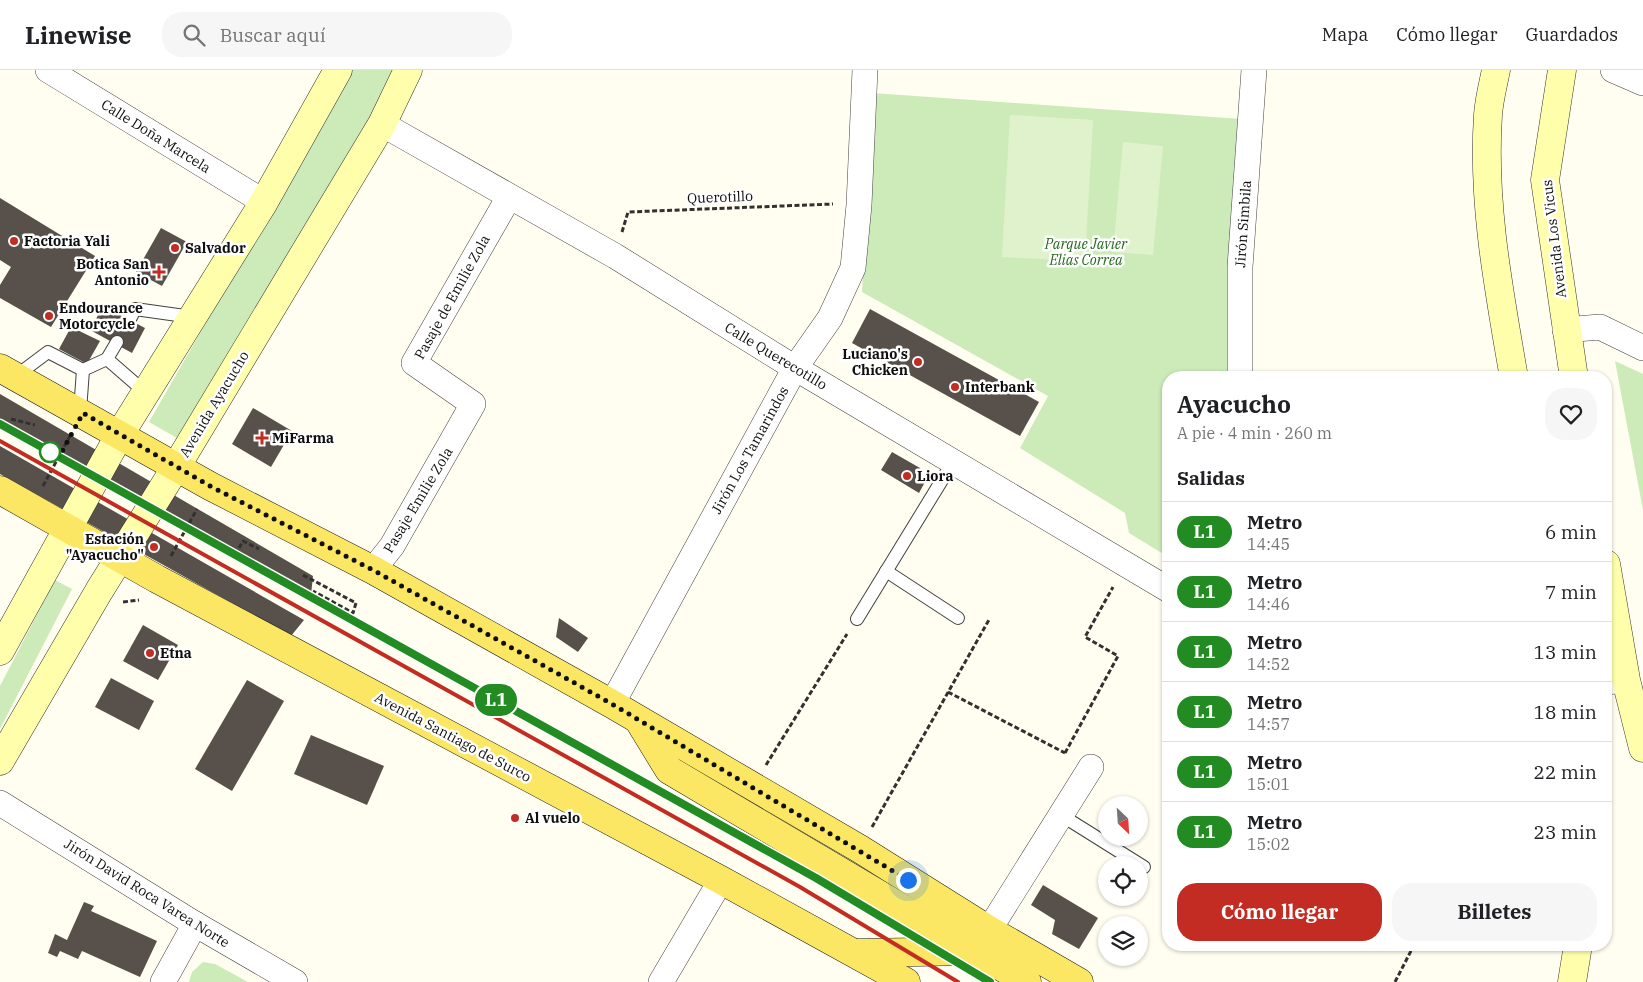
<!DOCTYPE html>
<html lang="es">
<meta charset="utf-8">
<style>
:root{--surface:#fff;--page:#f6f6f6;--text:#202124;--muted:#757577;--line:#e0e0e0;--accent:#c32c23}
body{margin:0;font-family:"IBM Plex Serif",serif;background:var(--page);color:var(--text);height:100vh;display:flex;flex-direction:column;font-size:19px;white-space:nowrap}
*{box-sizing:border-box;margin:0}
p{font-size:16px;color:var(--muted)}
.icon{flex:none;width:28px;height:28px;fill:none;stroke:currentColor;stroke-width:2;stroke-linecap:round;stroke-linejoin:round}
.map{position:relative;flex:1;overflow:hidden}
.panel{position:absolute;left:1162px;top:301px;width:450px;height:580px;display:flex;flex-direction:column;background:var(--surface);border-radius:20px;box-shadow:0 1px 4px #0004}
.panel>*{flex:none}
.badge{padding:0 10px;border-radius:16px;font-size:18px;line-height:32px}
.needle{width:32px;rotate:155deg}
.controls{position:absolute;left:1098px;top:726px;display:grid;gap:10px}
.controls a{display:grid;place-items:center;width:50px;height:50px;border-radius:50%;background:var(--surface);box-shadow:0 1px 4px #0004;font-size:25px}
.you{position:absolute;width:25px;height:25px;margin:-12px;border:4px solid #fff;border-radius:50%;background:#1a73e8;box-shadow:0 0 0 8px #1a73e833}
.map>.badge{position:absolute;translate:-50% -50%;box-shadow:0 0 0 2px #fff}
h2{padding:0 15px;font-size:19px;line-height:45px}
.round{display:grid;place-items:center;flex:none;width:52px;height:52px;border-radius:20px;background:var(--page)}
.summary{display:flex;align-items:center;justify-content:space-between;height:85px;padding:0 15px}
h1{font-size:24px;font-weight:700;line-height:38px}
.button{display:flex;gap:10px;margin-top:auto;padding:10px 15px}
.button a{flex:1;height:58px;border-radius:20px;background:var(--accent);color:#fff;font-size:20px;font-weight:700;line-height:58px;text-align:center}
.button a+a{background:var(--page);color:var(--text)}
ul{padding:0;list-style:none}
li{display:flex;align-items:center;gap:15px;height:60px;padding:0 15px;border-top:1px solid var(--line)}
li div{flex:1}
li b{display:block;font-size:19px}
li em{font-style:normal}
li .badge{min-width:55px;font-weight:700;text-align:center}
header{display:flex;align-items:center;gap:30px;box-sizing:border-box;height:70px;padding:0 25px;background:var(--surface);border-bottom:1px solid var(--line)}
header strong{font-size:24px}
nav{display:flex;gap:28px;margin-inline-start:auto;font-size:18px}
.search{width:350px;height:45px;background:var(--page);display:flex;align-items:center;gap:12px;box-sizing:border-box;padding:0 18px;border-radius:20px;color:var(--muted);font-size:19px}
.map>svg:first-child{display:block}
.green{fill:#cdebb9}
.pitch{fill:#e0f2cb}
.building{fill:#58514b}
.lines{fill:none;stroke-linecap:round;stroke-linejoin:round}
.lane-casing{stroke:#424242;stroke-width:14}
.street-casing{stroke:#424242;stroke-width:26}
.secondary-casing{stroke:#313131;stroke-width:29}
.primary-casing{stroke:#202020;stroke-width:29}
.path{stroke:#313131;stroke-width:3;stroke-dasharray:5 2.5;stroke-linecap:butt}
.lane{stroke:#fff;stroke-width:12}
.street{stroke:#fff;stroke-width:25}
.secondary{stroke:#ffffab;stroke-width:28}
.primary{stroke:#fbe764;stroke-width:28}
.rail{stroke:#c32c23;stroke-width:4}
.line-casing{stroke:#fff;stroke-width:11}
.line{stroke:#228b22;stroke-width:8}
.walk{stroke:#0f0f0f;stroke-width:5;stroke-dasharray:0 9}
.poi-dot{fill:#c32c23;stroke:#fff;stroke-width:2}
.stop-dot{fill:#fff;stroke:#228b22;stroke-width:2.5}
.labels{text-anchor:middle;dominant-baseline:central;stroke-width:5;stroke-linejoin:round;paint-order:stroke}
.street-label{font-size:14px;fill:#0f0f0f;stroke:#fff}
.poi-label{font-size:14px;font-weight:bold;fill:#0f0f0f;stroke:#fff;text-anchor:start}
.park-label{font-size:14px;font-style:italic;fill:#24691d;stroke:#fff}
</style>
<header>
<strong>Linewise</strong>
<div class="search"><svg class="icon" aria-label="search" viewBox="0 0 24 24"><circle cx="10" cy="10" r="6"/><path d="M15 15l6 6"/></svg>Buscar aquí</div>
<nav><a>Mapa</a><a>Cómo llegar</a><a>Guardados</a></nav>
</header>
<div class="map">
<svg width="1643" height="912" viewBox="0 0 1643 912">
<rect width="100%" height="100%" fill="#fffef0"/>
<g class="green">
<path d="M 351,0 L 395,0 L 371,49 L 177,368 L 149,352 Z"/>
<path d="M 873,23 L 1241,49 L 1227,223 L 1230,307 L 1169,308 L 1169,482 L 1165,485 L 1129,463 L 1125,443 L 1020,378 L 1048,326 L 862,222 Z"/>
<path d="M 1615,291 L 1643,304 L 1643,440 Z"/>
<path d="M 55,510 L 72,519 L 0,659 L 0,616 Z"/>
<path d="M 203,892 L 215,894 L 248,912 L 189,912 L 192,902 Z"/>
</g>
<g class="pitch">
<path d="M 1010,45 L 1093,50 L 1085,191 L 1002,187 Z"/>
<path d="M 1123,72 L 1163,76 L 1153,185 L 1113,182 Z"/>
</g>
<g class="building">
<path d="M 0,128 L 95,186 L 51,257 L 0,228 L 0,215 L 11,197 L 0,190 Z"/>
<path d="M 161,158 L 187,172 L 162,216 L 136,202 Z"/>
<path d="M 103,236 L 145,258 L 132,283 L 90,260 Z"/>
<path d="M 870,239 L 1039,332 L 1020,366 L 852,273 Z"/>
<path d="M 71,257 L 100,271 L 87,294 L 59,279 Z"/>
<path d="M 0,324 L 313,506 L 311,525 L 0,350 Z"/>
<path d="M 253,338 L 292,361 L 271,397 L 232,374 Z"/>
<path d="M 0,376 L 304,550 L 291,566 L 0,404 Z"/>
<path d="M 892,382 L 920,398 L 925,412 L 919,423 L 881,400 Z"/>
<path d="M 559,548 L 588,568 L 578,582 L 556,567 Z"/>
<path d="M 143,555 L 178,575 L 158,610 L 123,591 Z"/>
<path d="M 111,608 L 154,631 L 139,660 L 95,637 Z"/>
<path d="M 247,610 L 284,631 L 232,721 L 195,699 Z"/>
<path d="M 311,665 L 384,696 L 367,735 L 294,704 Z"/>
<path d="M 1043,815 L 1098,848 L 1079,879 L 1052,864 L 1055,850 L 1031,835 Z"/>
<path d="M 84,832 L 94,836 L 91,841 L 157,871 L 140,907 L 82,881 L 78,889 L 60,881 L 57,887 L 48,883 L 55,864 L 67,870 Z"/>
</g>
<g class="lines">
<g class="lane-casing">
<g id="lane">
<path d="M 130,249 L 135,239 L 192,247"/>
<path d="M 117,272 L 107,289 L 145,322"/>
<path d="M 16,306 L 48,282 L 83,300 L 107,289"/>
<path d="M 80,341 L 83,300"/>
<path d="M 886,501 L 958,548"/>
<path d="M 857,549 L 953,392"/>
<path d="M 1061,745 L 1144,797"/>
</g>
</g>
<g class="street-casing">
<g id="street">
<path d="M 48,0 L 264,132"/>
<path d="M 1613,0 L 1643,13"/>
<path d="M 382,54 L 615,186 L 795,298 L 1169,520"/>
<path d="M 1565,260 L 1600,257 L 1643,278"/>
<path d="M 1240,308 L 1240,197 L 1254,0"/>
<path d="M 373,500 L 392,476 L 473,334 L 414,293 L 509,127"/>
<path d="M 1606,612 L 1626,610"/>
<path d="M 612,634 L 795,298 L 830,248 L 853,198 L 859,135 L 865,0"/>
<path d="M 0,733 L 195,854 L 295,912"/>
<path d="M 989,860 L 1091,697"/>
<path d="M 163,912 L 195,854"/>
<path d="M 661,912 L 721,810"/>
</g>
</g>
<g class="secondary-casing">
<g id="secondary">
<path d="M 1496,0 C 1493,15 1489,30 1488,45 C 1482,134 1499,220 1514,308"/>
<path d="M 1562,0 L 1545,110 L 1574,308"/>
<path d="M 1606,494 L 1626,610 L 1643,678"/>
<path d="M 0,581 L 120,364 L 264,132 L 338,0"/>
<path d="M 0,691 L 99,521 L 176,397 L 382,54 L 408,0"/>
<path d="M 1572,912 L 1578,875"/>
</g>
</g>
<g class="primary-casing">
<g id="primary">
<path d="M 0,298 L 210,416 L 373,500 L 612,634 L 860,779 L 989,860 L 1079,912"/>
<path d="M 0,420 L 157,509 L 721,810 L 906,912"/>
<path d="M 639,651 L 669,700 L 1027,912"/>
<path d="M 857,883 L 975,881"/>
</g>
</g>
<g class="path">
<path d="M 622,162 L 628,142 L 833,134"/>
<path d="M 11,349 L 35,355"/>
<path d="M 43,416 L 70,366"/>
<path d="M 239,478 L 243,471 L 259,479"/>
<path d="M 171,486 L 197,439"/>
<path d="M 303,505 L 356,533 L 353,543 L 313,521"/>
<path d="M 123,532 L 139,530"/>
<path d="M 948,622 L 1065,683"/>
<path d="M 1065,683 L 1118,586 L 1085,567 L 1113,517"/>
<path d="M 766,695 L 847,564"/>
<path d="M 872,757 L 990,548"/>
<path d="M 1395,912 L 1414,875"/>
</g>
<use href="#lane" class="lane"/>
<use href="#street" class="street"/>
<use href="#secondary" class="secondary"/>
<use href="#primary" class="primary"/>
<g class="rail">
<path d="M 0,354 L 815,808 L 990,912"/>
<path d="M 0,371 L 800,817 L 958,912"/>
</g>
</g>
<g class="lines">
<g class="line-casing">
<path id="line" d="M 0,354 L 816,808 L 990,912"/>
</g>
<use href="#line" class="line"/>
<path class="walk" d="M 50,382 L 59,387 L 83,343 L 210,416 L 373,500 L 612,634 L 908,810"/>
</g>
<g class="poi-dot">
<circle cx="14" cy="171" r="5"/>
<circle cx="175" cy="178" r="5"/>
<path d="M156.5 194.5h5v5h5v5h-5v5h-5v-5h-5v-5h5z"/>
<circle cx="49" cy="246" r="5"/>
<circle cx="918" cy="292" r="5"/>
<circle cx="955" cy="317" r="5"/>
<path d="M259.5 360.5h5v5h5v5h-5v5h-5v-5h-5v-5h5z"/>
<circle cx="907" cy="406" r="5"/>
<circle cx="154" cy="477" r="5"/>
<circle cx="150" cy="583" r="5"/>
<circle cx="515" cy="748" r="5"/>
</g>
<circle class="stop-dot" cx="50" cy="382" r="10"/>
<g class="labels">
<g class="street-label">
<text transform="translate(156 66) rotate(32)">Calle Doña Marcela</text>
<text transform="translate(720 127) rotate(-2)">Querotillo</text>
<text transform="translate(1243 154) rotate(-86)">Jirón Simbila</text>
<text transform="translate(1554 169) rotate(-97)">Avenida Los Vicus</text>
<text transform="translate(452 227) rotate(-61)">Pasaje de Emilie Zola</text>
<text transform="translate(776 286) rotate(31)">Calle Querecotillo</text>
<text transform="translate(214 334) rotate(-59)">Avenida Ayacucho</text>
<text transform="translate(750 380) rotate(-61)">Jirón Los Tamarindos</text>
<text transform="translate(418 430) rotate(-59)">Pasaje Emilie Zola</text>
<text transform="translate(453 667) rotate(28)">Avenida Santiago de Surco</text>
<text transform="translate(147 823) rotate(32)">Jirón David Roca Varea Norte</text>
</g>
<g class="poi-label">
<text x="24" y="171">Factoria Yali</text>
<text x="185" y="178">Salvador</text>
<text x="149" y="194" text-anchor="end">Botica San<tspan x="149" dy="16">Antonio</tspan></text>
<text x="59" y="238">Endourance<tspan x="59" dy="16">Motorcycle</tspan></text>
<text x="908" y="284" text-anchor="end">Luciano's<tspan x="908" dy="16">Chicken</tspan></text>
<text x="965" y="317">Interbank</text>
<text x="272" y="368">MiFarma</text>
<text x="917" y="406">Liora</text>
<text x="144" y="469" text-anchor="end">Estación<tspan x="144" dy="16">"Ayacucho"</tspan></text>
<text x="160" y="583">Etna</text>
<text x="525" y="748">Al vuelo</text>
</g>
<g class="park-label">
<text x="1086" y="174">Parque Javier<tspan x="1086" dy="16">Elias Correa</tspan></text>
</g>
</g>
</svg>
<div class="controls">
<a><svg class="needle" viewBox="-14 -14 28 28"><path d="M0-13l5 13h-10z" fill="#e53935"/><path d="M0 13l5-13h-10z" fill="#757577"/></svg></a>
<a><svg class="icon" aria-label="locate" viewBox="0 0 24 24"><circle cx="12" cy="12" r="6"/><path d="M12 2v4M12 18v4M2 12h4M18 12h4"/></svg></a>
<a><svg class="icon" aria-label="layers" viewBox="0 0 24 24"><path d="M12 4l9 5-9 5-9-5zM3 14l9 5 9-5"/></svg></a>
</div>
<div class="you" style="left:908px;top:810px"></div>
<b class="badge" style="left:496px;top:630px;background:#228b22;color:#fff">L1</b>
<section class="panel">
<div class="summary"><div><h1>Ayacucho</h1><p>A pie · 4 min · 260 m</p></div><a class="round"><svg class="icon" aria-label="heart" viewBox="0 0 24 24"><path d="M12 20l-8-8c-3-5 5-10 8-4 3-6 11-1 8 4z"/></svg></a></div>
<h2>Salidas</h2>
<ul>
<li><span class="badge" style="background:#228b22;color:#fff">L1</span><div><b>Metro</b><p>14:45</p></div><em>6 min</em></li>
<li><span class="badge" style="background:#228b22;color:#fff">L1</span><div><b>Metro</b><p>14:46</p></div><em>7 min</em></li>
<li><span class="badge" style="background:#228b22;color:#fff">L1</span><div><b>Metro</b><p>14:52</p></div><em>13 min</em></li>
<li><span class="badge" style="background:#228b22;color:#fff">L1</span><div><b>Metro</b><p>14:57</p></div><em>18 min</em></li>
<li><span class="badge" style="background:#228b22;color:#fff">L1</span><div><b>Metro</b><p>15:01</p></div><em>22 min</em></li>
<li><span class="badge" style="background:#228b22;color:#fff">L1</span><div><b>Metro</b><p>15:02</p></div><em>23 min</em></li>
</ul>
<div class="button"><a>Cómo llegar</a><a>Billetes</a></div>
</section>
</div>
